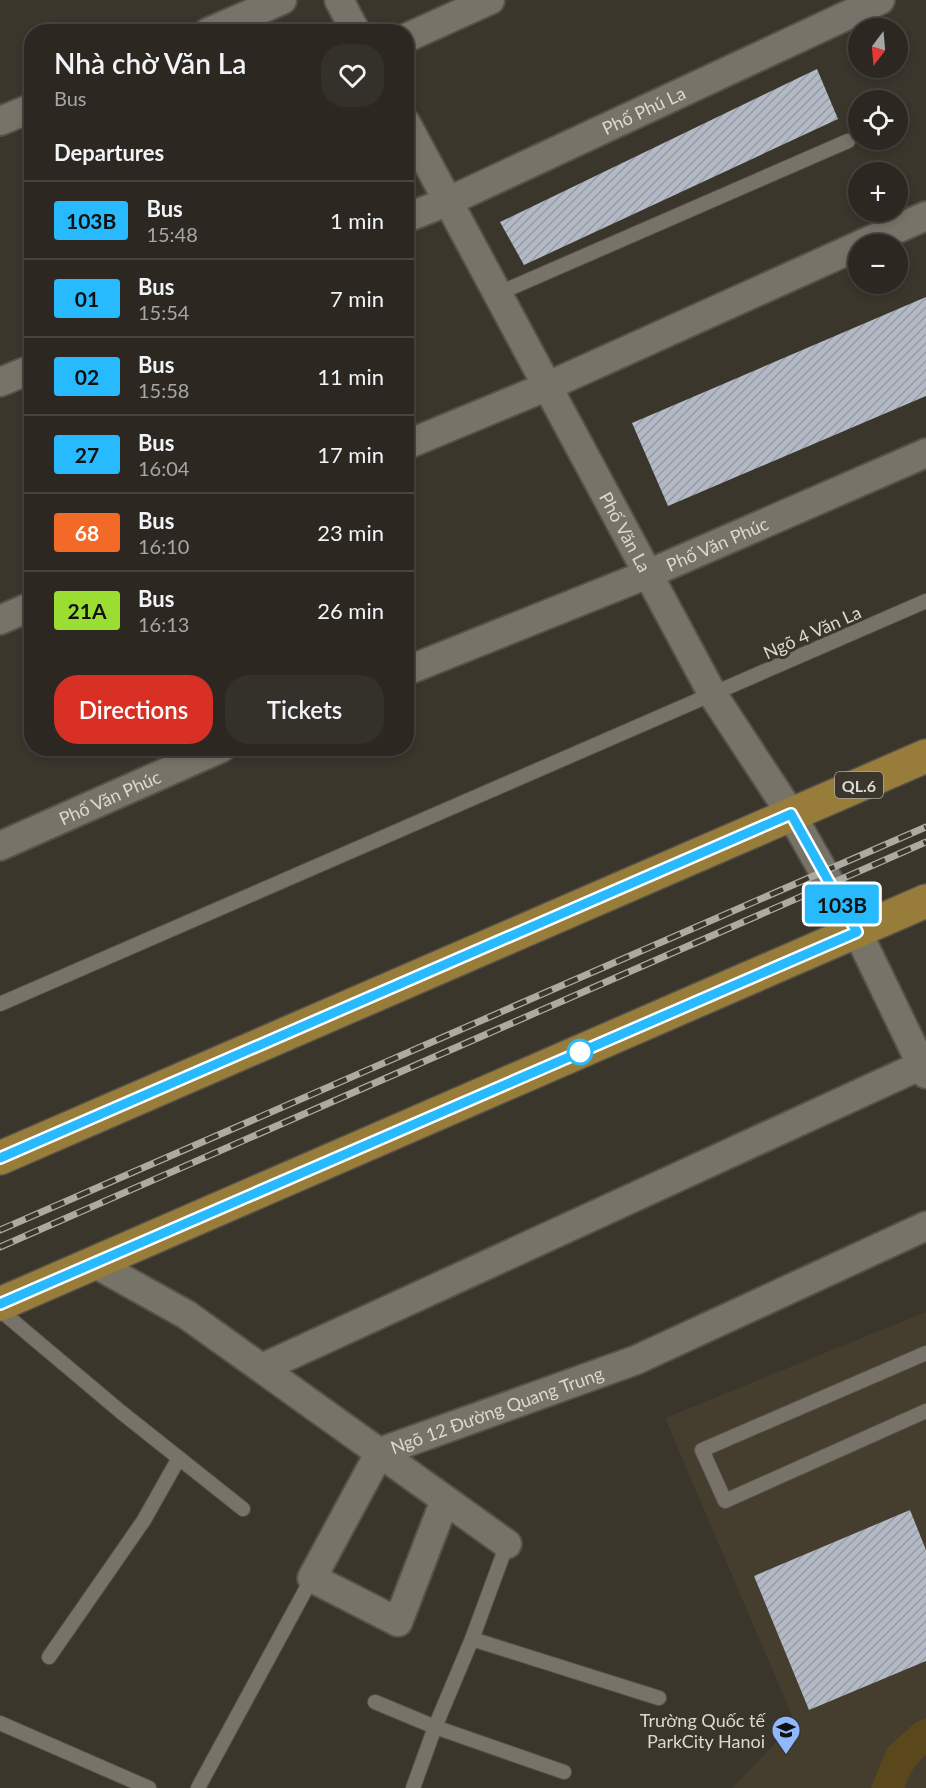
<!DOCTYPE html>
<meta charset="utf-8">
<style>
:root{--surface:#2c2821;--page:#34302a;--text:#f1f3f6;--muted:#a6a6a5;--line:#48443f;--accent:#d93025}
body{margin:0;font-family:Lato,sans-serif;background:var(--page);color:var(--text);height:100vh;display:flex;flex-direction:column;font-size:22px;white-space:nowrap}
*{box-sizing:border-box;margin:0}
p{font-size:20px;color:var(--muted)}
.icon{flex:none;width:33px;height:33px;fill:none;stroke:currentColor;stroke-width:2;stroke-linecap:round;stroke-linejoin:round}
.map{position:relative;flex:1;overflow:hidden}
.panel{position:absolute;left:24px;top:24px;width:390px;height:732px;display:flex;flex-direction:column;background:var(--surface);border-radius:24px;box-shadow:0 3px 9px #0003,0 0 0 2px var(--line)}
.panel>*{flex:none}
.badge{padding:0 12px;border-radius:4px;font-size:21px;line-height:39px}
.needle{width:39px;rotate:196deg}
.buttons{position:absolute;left:848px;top:18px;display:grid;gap:12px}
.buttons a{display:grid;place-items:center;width:60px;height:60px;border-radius:50%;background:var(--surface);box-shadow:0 3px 9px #0003,0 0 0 2px var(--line);font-size:30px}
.map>.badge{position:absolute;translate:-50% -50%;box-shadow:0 0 0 3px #fff}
h2{padding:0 30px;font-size:22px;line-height:54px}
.round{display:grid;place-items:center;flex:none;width:63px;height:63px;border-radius:24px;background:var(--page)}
.summary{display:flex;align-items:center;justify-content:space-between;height:102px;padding:0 30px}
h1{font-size:28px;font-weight:600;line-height:45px}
.button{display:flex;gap:12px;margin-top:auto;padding:12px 30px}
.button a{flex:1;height:69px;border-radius:24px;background:var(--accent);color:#fff;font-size:24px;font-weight:600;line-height:69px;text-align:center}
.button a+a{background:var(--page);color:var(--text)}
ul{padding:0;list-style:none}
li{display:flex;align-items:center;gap:18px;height:78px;padding:0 30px;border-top:2px solid var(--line)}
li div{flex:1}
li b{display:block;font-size:22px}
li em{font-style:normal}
li .badge{min-width:66px;font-weight:700;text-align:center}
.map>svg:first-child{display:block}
.built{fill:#453e2e}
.pitch{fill:#5a481c}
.building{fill:url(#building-hatch)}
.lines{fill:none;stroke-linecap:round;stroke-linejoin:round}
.service-casing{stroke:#565249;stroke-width:16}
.minor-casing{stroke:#565249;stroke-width:32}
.trunk-casing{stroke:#565249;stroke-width:36}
.service{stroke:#787368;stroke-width:14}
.minor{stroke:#787368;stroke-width:28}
.trunk{stroke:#987c3a;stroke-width:33}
.rail-casing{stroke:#adaaa2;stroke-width:7}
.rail{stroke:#3b362c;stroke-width:4.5;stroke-dasharray:14;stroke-linecap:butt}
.line-casing{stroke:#fff;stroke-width:14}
.line{stroke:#27baff;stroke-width:9}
.stop-dot{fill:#fff;stroke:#27baff;stroke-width:3}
.labels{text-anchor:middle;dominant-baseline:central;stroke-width:6;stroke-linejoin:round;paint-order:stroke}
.shield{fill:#3b362c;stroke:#aca8a0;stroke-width:1.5}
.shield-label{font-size:16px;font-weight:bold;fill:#dcd9d2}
.street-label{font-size:18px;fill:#dcd9d2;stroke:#3b362c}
.poi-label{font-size:18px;fill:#dcd9d2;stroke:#3b362c;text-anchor:end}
</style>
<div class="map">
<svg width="926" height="1788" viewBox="0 0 926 1788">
<defs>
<pattern id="building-hatch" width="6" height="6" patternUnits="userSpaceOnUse" patternTransform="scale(1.5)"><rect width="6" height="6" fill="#b3b9c5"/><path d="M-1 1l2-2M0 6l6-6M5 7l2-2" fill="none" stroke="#979ba4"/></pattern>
</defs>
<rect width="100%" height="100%" fill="#3b362c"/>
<path class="built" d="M 926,1312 L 926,1788 L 732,1788 L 795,1723 L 665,1418 Z"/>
<path class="pitch" d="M 926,1718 L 926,1755 C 917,1762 907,1776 905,1788 L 871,1788 L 887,1748 L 915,1723 Z"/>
<g class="building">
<path d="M 817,69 L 838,119 L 524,265 L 500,222 Z"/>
<path d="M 926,297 L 926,396 L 668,506 L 632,423 Z"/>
<path d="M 910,1510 L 926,1550 L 926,1661 L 809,1710 L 754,1576 Z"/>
</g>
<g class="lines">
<g class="service-casing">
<g id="service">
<path d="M 497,294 L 848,141"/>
<path d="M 0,1004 L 926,601"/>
<path d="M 0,1310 L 121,1412 L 243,1509"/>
<path d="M 926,1353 L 702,1450 L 725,1501 L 926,1411"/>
<path d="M 472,1639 L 659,1698"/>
<path d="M 49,1657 L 144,1520 L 179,1458"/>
<path d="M 375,1702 L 435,1727 L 564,1772"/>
<path d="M 0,1723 L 149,1788"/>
<path d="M 198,1788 L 312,1578"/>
<path d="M 413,1788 L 435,1727 L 472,1639 L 507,1544"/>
</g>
</g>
<g class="minor-casing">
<g id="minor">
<path d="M 339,0 L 356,32"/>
<path d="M 209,32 L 282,0"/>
<path d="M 406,38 L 490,0"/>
<path d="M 0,121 L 32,108"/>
<path id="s1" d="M 406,123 L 713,695 L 791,814 L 857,931 L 926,1074"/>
<path id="s2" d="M 406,218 L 449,201 L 880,0"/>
<path d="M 862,244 L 926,216"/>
<path d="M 0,382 L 32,369"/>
<path d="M 406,445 L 548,386 L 858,246"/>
<path d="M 0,620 L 32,606"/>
<path id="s3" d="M 406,671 L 648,574 L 926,453"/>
<path id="s4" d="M 0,846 L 221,748"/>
<path d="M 94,1263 L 187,1315 L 507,1544"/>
<path d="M 262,1368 L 926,1063"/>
<path id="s5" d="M 380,1452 L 636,1360 L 926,1226"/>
<path d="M 380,1452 L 312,1578 L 398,1622 L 445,1500"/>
</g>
</g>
<g class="trunk-casing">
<g id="trunk">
<path d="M 0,1158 L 926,756"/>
<path d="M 0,1304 L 926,901"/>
</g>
</g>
<use href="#service" class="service"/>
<use href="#minor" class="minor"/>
<use href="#trunk" class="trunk"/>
<g class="rail-casing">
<g id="rail">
<path d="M 0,1230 L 926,827"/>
<path d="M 0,1247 L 926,842"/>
</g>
</g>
<use href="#rail" class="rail"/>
</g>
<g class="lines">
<g class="line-casing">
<path id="line" d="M 0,1158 L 791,814 L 857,932 L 0,1304"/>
</g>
<use href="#line" class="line"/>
</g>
<defs>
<g id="school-pin" transform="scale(1.5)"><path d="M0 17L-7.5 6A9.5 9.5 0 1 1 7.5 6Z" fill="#90b8fd" stroke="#3b362c"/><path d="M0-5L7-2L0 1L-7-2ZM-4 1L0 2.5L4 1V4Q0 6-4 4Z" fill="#111"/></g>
</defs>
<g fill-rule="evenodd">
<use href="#school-pin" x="786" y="1730"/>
</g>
<circle class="stop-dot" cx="580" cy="1052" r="12"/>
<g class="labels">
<rect class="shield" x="835" y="772" width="48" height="26" rx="4.5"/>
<g class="shield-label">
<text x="859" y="785">QL.6</text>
</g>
<g class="street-label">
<text stroke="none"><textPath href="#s2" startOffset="261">Phố Phú La</textPath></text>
<text stroke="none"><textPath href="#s1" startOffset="464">Phố Văn La</textPath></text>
<text stroke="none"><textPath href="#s3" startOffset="336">Phố Văn Phúc</textPath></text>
<text transform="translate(812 632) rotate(-24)">Ngõ 4 Văn La</text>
<text stroke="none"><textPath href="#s4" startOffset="120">Phố Văn Phúc</textPath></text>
<text stroke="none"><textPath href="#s5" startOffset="124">Ngõ 12 Đường Quang Trung</textPath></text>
</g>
<g class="poi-label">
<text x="765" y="1720">Trường Quốc tế<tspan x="765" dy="21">ParkCity Hanoi</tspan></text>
</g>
</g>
</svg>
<div class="buttons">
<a><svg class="needle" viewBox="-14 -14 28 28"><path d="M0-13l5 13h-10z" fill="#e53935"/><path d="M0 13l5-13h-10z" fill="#a6a6a5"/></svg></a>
<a><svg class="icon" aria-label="locate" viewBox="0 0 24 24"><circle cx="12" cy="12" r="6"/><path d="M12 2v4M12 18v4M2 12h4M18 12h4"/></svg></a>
<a>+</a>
<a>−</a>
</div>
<b class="badge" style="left:842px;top:904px;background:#27baff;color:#111">103B</b>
<section class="panel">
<div class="summary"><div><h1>Nhà chờ Văn La</h1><p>Bus</p></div><a class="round"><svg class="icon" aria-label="heart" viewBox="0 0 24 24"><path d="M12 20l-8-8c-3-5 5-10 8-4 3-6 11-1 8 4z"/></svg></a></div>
<h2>Departures</h2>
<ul>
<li><span class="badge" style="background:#27baff;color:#111">103B</span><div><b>Bus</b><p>15:48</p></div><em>1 min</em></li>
<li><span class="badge" style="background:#27baff;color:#111">01</span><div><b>Bus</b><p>15:54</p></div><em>7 min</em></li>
<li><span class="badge" style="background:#27baff;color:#111">02</span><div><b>Bus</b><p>15:58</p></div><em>11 min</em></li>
<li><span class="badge" style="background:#27baff;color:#111">27</span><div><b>Bus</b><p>16:04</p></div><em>17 min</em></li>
<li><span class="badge" style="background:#f36928;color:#fff">68</span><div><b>Bus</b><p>16:10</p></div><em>23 min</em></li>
<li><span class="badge" style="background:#9cdd31;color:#111">21A</span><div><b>Bus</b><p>16:13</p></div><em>26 min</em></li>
</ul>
<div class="button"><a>Directions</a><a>Tickets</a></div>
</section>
</div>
